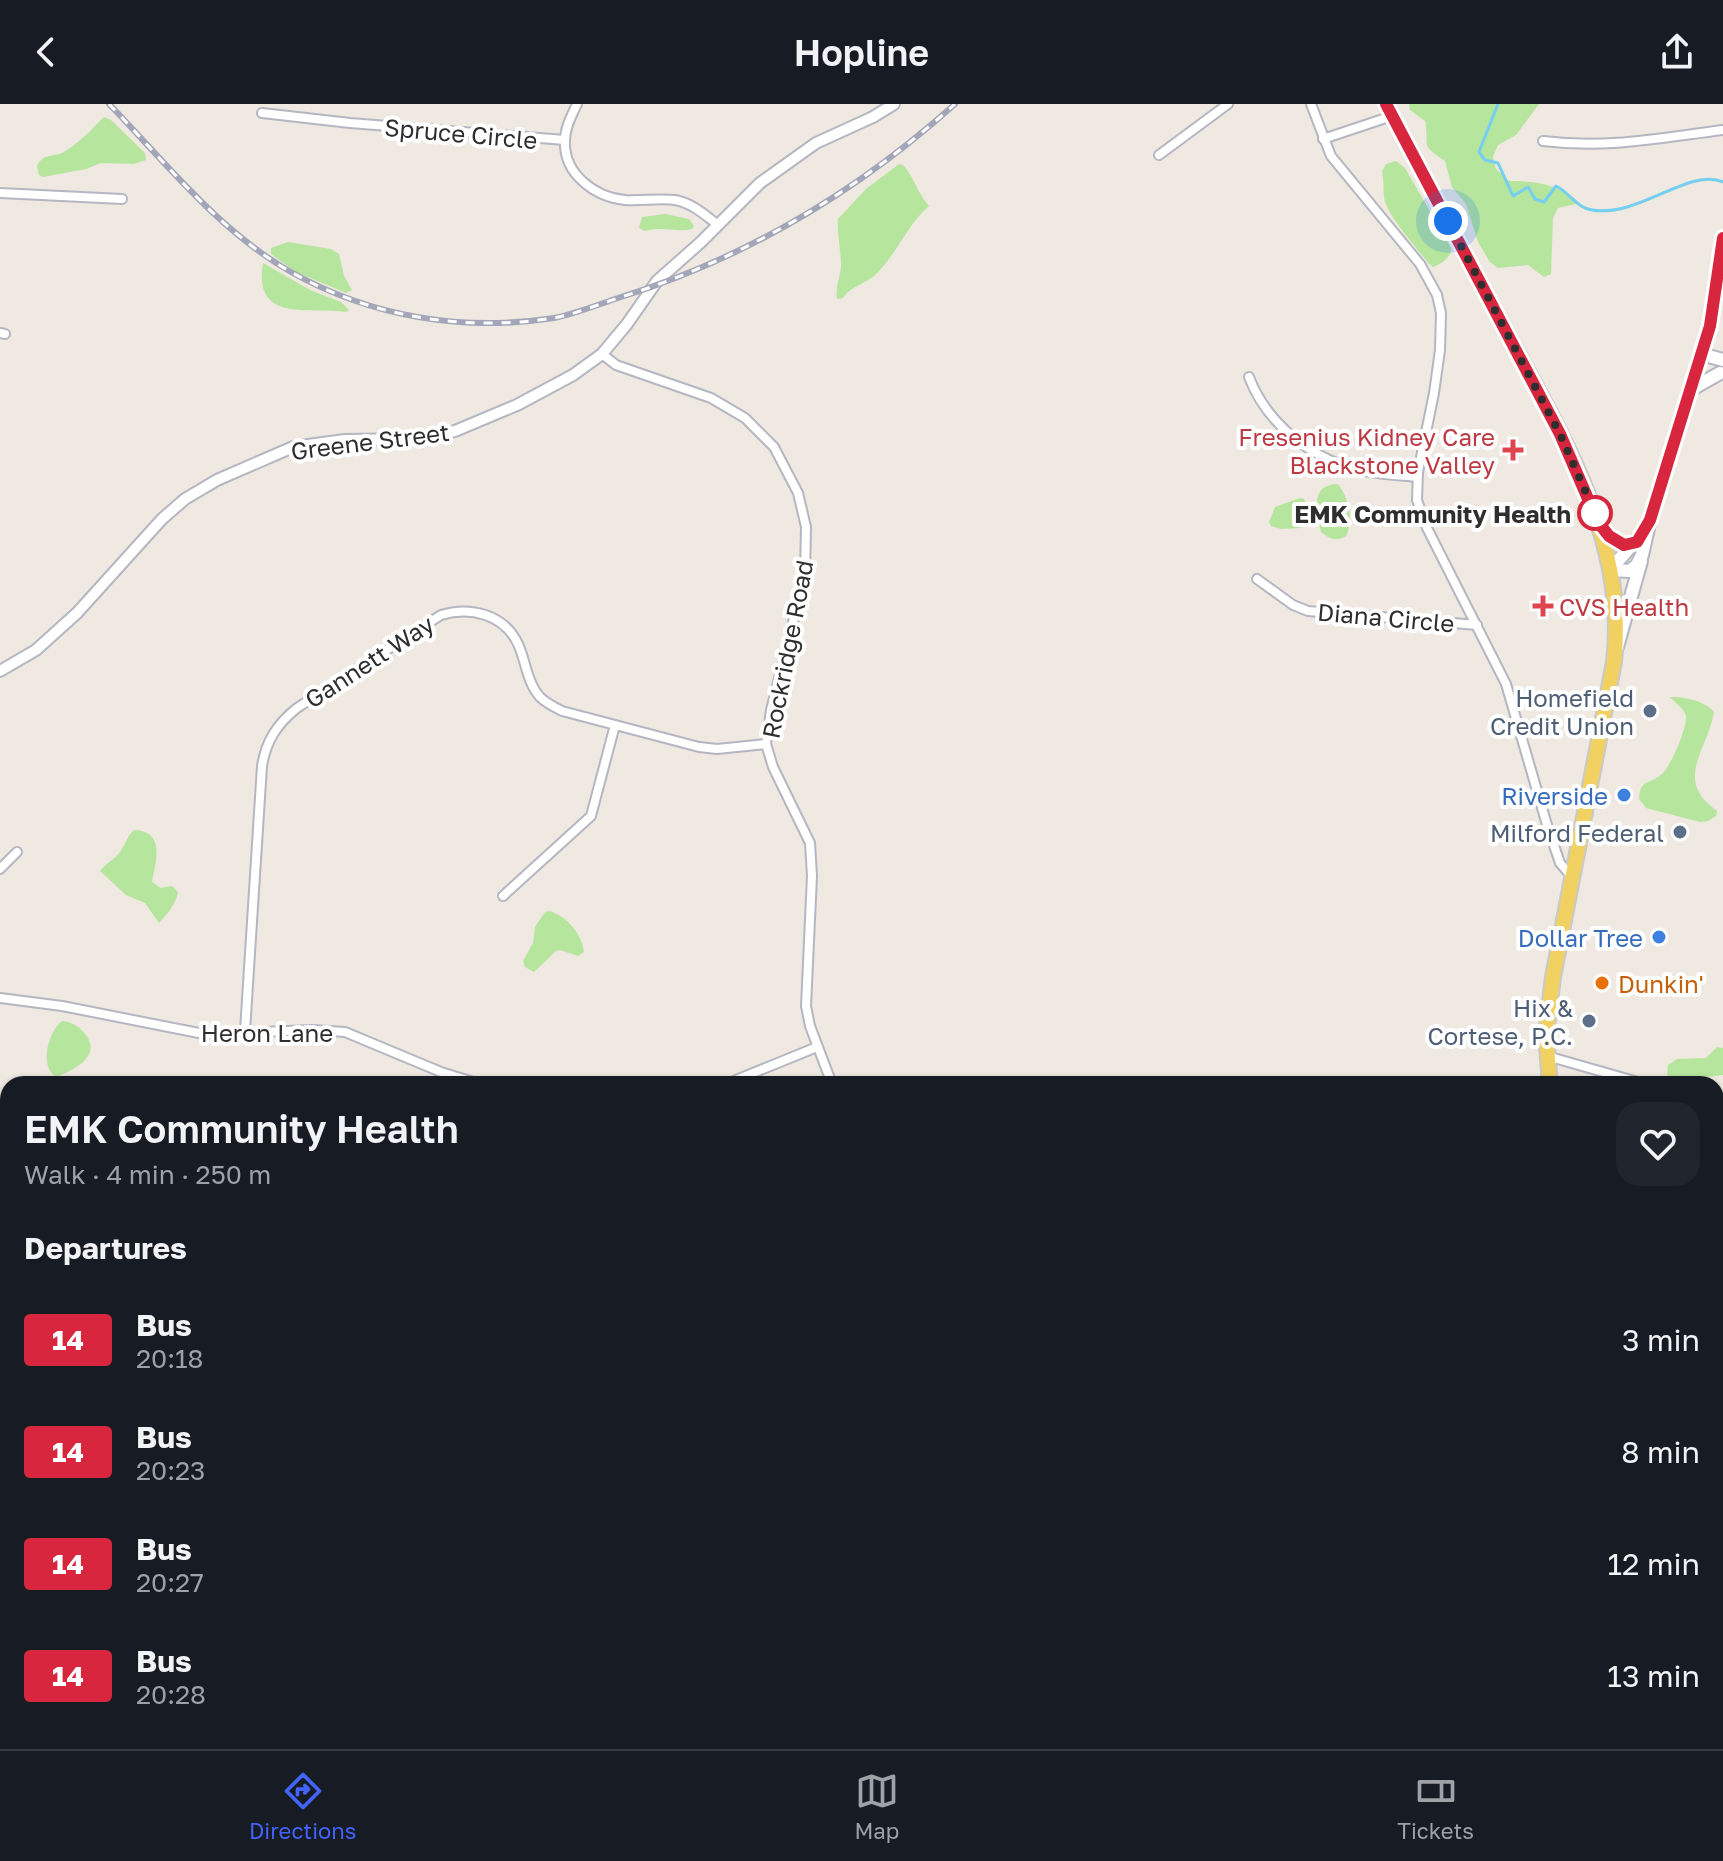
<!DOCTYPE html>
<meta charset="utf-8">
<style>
:root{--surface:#171b24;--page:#20242c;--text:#f1f3f6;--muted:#9ea1a6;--line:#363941;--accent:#4264fb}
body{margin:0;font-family:"Golos Text",sans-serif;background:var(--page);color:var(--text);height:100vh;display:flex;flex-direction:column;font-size:30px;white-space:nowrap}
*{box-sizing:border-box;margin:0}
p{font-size:26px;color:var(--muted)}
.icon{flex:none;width:44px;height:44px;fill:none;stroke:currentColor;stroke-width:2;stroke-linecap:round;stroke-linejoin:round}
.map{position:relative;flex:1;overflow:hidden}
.drawer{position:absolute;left:0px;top:972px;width:1724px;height:674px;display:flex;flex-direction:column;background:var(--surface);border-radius:24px 24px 0 0;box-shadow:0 2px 6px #0004}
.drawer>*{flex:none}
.badge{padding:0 16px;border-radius:6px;font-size:28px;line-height:52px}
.you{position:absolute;width:40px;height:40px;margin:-20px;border:6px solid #fff;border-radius:50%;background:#1a73e8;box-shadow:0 0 0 12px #1a73e833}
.map>.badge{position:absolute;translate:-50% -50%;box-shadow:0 0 0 4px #fff}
h2{padding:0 24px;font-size:30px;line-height:72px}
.round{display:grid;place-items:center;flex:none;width:84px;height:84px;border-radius:24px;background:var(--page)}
.headline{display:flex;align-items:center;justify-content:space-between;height:136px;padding:0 24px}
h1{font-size:38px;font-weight:600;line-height:60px}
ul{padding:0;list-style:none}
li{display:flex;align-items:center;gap:24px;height:112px;padding:0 24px}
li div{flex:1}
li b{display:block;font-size:30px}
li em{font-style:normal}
li .badge{min-width:88px;font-weight:700;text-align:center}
header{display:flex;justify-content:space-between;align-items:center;height:104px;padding:0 24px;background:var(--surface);font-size:36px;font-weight:600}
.tabs{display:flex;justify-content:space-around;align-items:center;height:112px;border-top:2px solid var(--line);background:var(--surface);font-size:22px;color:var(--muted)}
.tabs a{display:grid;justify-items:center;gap:4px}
.tabs .current{color:var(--accent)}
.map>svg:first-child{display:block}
.green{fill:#b6e59e}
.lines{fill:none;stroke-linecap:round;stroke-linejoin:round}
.stream{stroke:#75cff0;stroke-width:3}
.minor-casing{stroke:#b4b7c1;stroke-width:12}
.tertiary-casing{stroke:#b4b7c1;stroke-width:14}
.secondary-casing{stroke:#b4b7c1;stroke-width:16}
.primary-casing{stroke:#c9c9c9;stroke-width:18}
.minor{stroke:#fff;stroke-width:8}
.tertiary{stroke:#fff;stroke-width:10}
.secondary{stroke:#fff;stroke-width:12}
.primary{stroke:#f2d163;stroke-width:14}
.rail-casing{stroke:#a3a6b8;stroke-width:6}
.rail{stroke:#fff;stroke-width:3;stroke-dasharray:9;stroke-linecap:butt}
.line-casing{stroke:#fff;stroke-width:18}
.line{stroke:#d7263d;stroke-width:12}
.walk{stroke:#2e2e2e;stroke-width:8;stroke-dasharray:0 14.4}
.health-dot{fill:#e0444e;stroke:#fff;stroke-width:3}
.stop-dot{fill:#fff;stroke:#d7263d;stroke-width:4}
.service-dot{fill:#5c6f8a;stroke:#fff;stroke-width:3}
.shop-dot{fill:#3f7fe0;stroke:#fff;stroke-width:3}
.food-dot{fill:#e8710a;stroke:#fff;stroke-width:3}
.labels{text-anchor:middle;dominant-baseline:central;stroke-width:8;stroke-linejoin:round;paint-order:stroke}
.street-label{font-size:24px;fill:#2e2e2e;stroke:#fff}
.health-label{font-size:24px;fill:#be3a42;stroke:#fff;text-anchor:end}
.stop-label{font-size:24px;font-weight:bold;fill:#2e2e2e;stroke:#fff;text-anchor:end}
.service-label{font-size:24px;fill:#4e5e75;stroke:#fff;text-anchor:end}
.shop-label{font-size:24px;fill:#366cbe;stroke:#fff;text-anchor:end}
.food-label{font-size:24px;fill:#c56008;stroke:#fff;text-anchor:start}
</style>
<header><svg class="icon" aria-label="back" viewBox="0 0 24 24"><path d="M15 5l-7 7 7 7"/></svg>Hopline<svg class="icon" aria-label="share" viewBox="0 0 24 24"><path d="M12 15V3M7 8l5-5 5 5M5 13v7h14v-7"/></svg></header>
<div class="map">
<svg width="1723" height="1645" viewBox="0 0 1723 1645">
<rect width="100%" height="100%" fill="#efe9e1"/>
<g class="green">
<path d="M 1409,0 L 1539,0 L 1516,31 L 1498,41 L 1493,53 L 1496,65 L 1509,77 C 1533,77 1561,79 1576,100 L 1558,104 L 1553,114 L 1551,170 L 1544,173 L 1528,161 L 1498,164 L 1490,158 L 1478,138 L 1466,100 L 1452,83 L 1445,57 C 1418,39 1430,43 1425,17 L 1410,6 Z"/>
<path d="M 104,13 L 111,16 L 145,49 L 146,56 L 134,60 L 101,59 L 86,65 L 43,73 L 39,71 L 37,62 C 44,48 53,54 64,48 C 80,38 91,26 104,13 Z"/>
<path d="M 1396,57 L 1405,64 L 1451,144 C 1452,153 1441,160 1433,163 L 1428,159 C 1418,145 1385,109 1384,93 C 1383,84 1384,76 1382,67 L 1386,60 Z"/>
<path d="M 899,60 L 903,61 C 914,73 918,90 929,102 C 906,122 896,152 874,172 C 864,180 850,183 843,194 L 837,195 C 835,182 841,173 841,161 C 841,147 837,131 838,115 L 866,85 Z"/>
<path d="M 665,110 L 689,115 L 694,122 L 692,125 C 678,129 662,122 645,127 L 639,124 L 642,113 Z"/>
<path d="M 288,138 L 331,145 L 339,150 L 344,172 L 352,186 L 346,189 L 296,168 L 271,150 L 271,144 Z"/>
<path d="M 263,159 L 310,186 L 341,198 L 349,206 L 346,208 C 307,203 253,219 263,159 Z"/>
<path d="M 1338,380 C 1349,394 1354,416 1346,432 C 1336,438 1330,435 1321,428 C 1317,407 1309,381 1338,380 Z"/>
<path d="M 1300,394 L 1304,395 L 1307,401 L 1300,424 L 1281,425 L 1271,422 L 1269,418 L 1275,403 Z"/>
<path d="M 1670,593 C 1682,592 1706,597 1714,608 C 1707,648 1673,676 1717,707 L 1716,712 L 1708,717 L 1700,718 L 1646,704 L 1639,695 C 1640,674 1650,681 1662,670 C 1671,662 1687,624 1686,612 C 1684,604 1675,599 1670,593 Z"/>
<path d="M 134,726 C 166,727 156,758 152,778 L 161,784 L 172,782 L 178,788 C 176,800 167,810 159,819 L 145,799 L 126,791 L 100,767 C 106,759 114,756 120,748 C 125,741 128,731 134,726 Z"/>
<path d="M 549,807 C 567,812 582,830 584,848 L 578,852 L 560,846 L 556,847 L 534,868 L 525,863 L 523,857 L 533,839 L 535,823 L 545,808 Z"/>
<path d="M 62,917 C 77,917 98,937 88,952 C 82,962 66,969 56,973 C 39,962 48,928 62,917 Z"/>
<path d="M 1717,943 L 1723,944 L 1723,971 L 1681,976 L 1667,971 L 1668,961 L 1677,955 L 1706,954 Z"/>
<path d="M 0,1196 L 8,1200 L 8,1359 L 0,1353 Z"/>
<path d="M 1723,1416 L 1723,1645 L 1630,1645 L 1634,1638 L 1716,1638 L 1716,1429 Z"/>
<path d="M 0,1513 L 8,1517 L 8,1638 L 381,1638 L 393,1640 L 404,1645 L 0,1645 Z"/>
</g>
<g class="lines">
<path class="stream" d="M 1498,0 L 1479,48 L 1485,56 L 1498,59 L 1513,92 L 1528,83 L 1535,95 L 1544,98 L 1556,82 C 1570,89 1577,104 1592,106 C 1639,114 1689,63 1723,78"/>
<g class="minor-casing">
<g id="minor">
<path d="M 577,0 C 572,11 565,23 565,36 C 563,70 595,93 625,96 C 642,97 659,94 675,96 C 692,99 705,111 718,121"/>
<path d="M 1311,0 L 1331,52 L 1420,160 L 1437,191 L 1441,209 L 1440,246 L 1434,289 L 1418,368 L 1417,396 L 1427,424 L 1506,580 L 1547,721 L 1560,759 L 1572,773"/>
<path d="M 262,9 L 350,19 L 565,36"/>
<path d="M 1323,35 L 1392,12"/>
<path d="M 1543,37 C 1608,45 1659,34 1723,26"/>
<path d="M 1159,51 L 1228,0"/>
<path d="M 0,89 L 122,95"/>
<path d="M 0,229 L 5,230"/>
<path d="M 602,250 L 616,261 L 711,294 L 745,314 L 774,343 L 798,389 L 806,423 L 805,470 L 771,606 L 766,640 L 773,663 L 810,739 L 812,772 L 806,902 L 810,922 L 832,980"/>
<path d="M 1249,273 C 1266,318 1308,352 1354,365 C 1374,370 1396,371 1417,373"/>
<path d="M 1257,475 L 1293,501 L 1308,507 L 1477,521"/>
<path d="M 0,765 L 17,748"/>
<path d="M 503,792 L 591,712 L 615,621"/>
<path d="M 0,894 L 62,902 L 204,930 L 313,926 L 345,928 L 441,968 L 480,980"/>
<path d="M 245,927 L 262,662 C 266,637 277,620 297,604 L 441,511 C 470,502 504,510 518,540 C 526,557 527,579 540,593 C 546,599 554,603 562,607 L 699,643 L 717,645 L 766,640"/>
<path d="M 1547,952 L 1645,980"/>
<path d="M 726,980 L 817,943"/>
<path d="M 1716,1001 L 1723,1003"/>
<path d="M 0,1028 L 8,1037"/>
<path d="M 966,1638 L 979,1645"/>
<path d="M 1022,1645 L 1043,1638"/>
<path d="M 1213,1645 L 1214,1638"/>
</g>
</g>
<g class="tertiary-casing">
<g id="tertiary">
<path d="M 0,567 L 36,546 L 77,509 L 162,415 L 185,395 L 217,376 L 293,343 L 345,336 L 417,335 L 455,327 L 517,301 L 573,271 L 602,250 L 627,220 L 657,177 L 701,138 L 760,79 L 816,39 L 873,13 L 894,0"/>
<path d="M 0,1507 L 8,1511"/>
<path d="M 398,1638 L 411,1645"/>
</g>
</g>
<g class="secondary-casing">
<g id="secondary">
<path d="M 1701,250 L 1723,256"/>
<path d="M 1690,286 L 1720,269"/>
<path d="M 1599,419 C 1608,432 1620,446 1637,438"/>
<path d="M 1610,466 L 1630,467 L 1637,461 L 1642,451 L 1651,411 L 1710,222 L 1723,134"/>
<path d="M 1610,466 L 1645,426"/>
<path d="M 1617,543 L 1641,457"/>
</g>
</g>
<g class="primary-casing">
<g id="primary">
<path d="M 1386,0 C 1424,72 1462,144 1500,216 C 1556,322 1629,433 1614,558 L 1553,873 L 1546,931 L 1550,980"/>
<path d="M 1532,1645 L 1535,1638"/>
</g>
</g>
<use href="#minor" class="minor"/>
<use href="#tertiary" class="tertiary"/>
<use href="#secondary" class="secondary"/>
<use href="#primary" class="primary"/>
<g class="rail-casing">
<path id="rail" d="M 109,0 C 166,59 219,127 291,168 C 371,213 463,228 554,214 C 575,210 597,201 618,194 C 744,155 857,88 955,0"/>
</g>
<use href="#rail" class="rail"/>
</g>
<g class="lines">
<g class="line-casing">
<path id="line" d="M 1386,0 L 1560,330 L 1598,418 L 1609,432 L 1624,441 L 1637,438 L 1650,416 L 1710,222 L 1723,134"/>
</g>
<use href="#line" class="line"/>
<path class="walk" d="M 1448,117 L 1560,330 L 1595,409"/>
</g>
<g class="health-dot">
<path d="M1509 334h8v8h8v8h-8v8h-8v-8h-8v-8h8z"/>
<path d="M1539 490h8v8h8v8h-8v8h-8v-8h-8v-8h8z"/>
</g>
<circle class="stop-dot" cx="1595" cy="409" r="16"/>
<g class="service-dot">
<circle cx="1650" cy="607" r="8"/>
<circle cx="1680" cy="728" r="8"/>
<circle cx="1589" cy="917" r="8"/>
</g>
<g class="shop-dot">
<circle cx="1624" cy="691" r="8"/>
<circle cx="1659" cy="833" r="8"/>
</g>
<circle class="food-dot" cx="1602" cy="879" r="8"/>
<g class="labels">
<g class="street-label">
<text transform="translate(461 29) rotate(5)">Spruce Circle</text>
<text transform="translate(370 337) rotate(-7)">Greene Street</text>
<text transform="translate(1386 513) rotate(5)">Diana Circle</text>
<text transform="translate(787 545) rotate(-79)">Rockridge Road</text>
<text transform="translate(369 557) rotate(-33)">Gannett Way</text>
<text x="267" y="928">Heron Lane</text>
</g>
<g class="health-label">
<text x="1495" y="332">Fresenius Kidney Care<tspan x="1495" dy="28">Blackstone Valley</tspan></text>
<text x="1559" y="502" text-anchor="start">CVS Health</text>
</g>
<g class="stop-label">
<text x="1571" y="409">EMK Community Health</text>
</g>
<g class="service-label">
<text x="1634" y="593">Homefield<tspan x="1634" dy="28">Credit Union</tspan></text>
<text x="1664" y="728">Milford Federal</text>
<text x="1573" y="903">Hix &amp;<tspan x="1573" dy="28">Cortese, P.C.</tspan></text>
</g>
<g class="shop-label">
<text x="1608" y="691">Riverside</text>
<text x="1643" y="833">Dollar Tree</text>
</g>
<g class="food-label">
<text x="1618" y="879">Dunkin'</text>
</g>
</g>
</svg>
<div class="you" style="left:1448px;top:117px"></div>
<section class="drawer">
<div class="headline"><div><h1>EMK Community Health</h1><p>Walk · 4 min · 250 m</p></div><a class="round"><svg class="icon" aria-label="heart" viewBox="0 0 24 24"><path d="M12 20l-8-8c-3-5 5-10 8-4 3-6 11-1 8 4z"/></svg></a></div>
<h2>Departures</h2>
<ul>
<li><span class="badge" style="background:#d7263d;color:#fff">14</span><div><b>Bus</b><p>20:18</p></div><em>3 min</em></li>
<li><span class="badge" style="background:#d7263d;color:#fff">14</span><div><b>Bus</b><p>20:23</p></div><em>8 min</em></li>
<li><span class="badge" style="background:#d7263d;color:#fff">14</span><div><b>Bus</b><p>20:27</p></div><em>12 min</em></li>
<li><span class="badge" style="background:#d7263d;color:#fff">14</span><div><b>Bus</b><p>20:28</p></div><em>13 min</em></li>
</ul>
</section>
</div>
<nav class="tabs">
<a class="current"><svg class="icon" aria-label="directions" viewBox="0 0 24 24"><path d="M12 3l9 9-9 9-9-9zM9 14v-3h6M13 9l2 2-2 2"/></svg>Directions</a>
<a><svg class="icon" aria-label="map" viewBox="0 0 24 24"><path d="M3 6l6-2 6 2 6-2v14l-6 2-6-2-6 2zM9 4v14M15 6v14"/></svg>Map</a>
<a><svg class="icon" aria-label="tickets" viewBox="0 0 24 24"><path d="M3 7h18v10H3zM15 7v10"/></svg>Tickets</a>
</nav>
